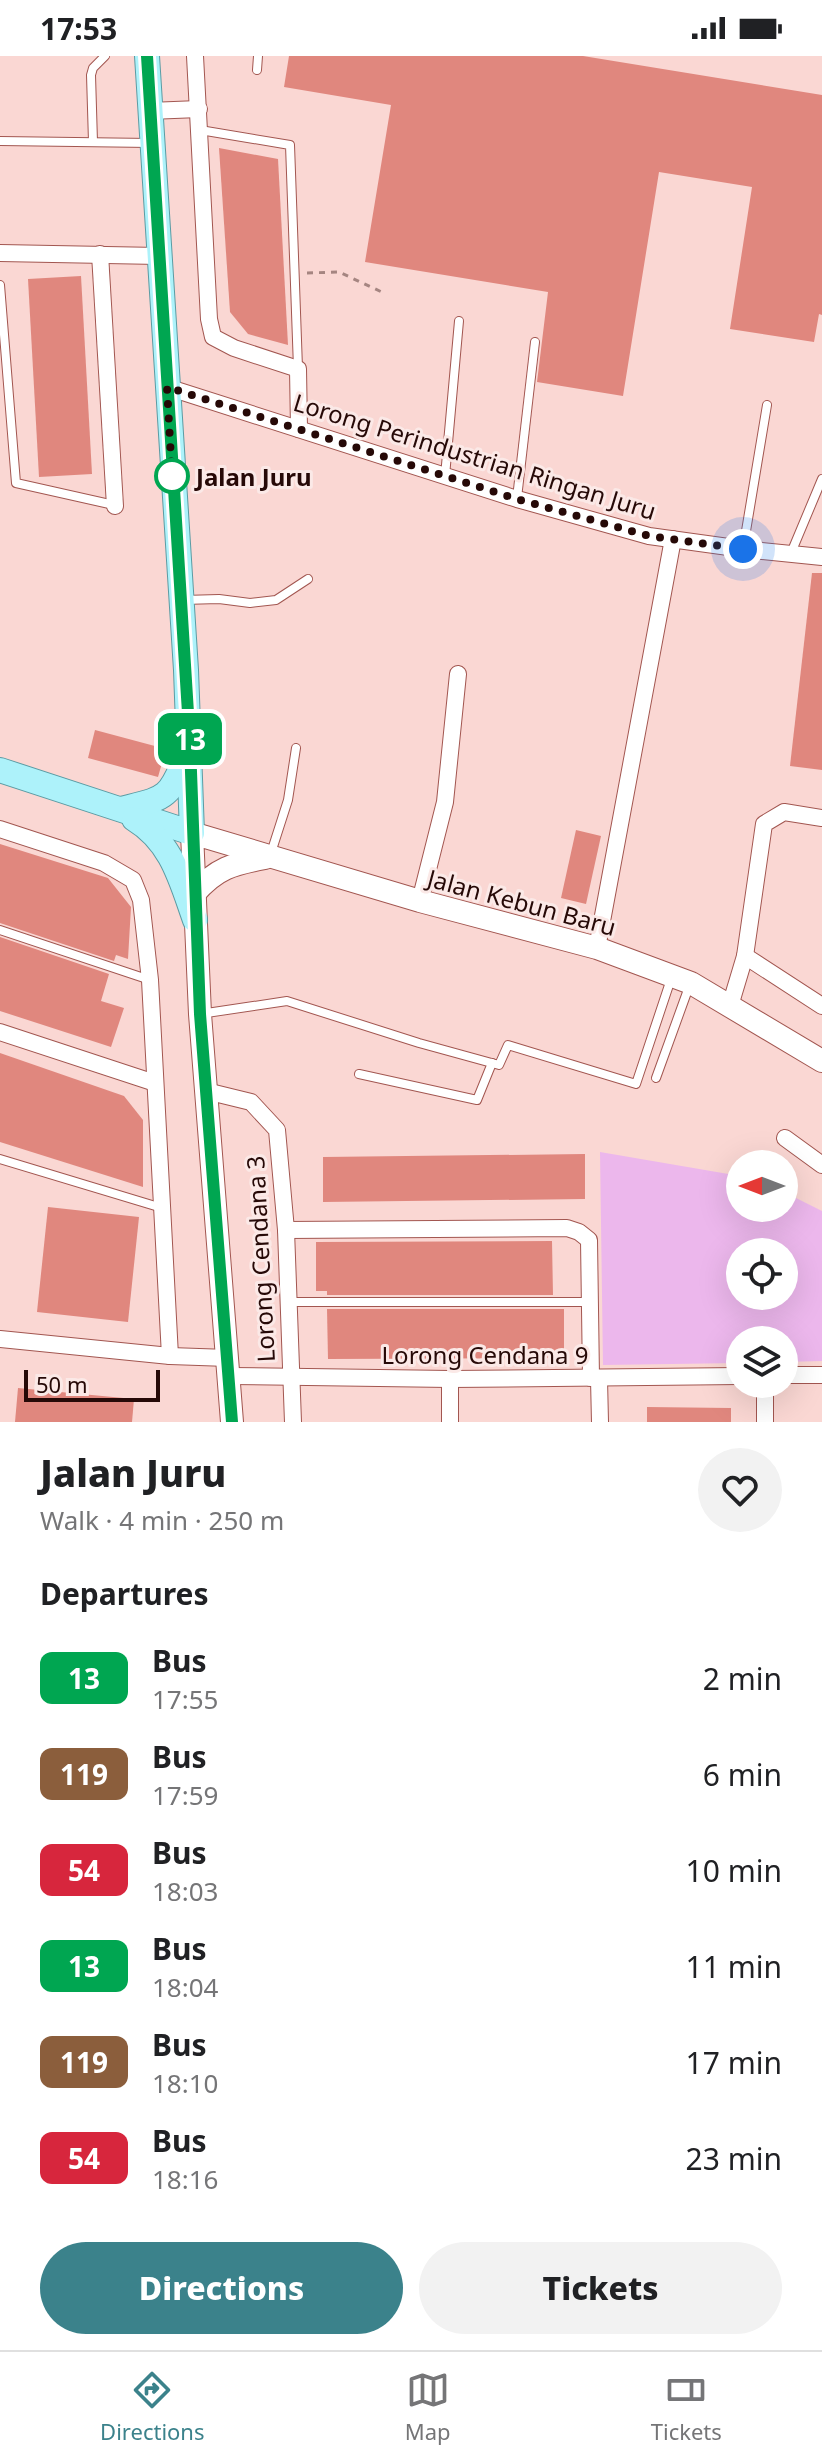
<!DOCTYPE html>
<meta charset="utf-8">
<style>
:root{--surface:#fff;--page:#f2f2f2;--text:#202124;--muted:#757577;--line:#e0e0e0;--accent:#3b828b}
body{margin:0;font-family:"Noto Sans",sans-serif;background:var(--page);color:var(--text);height:100vh;display:flex;flex-direction:column;font-size:30px;white-space:nowrap}
*{box-sizing:border-box;margin:0}
p{font-size:26px;color:var(--muted)}
.icon{flex:none;width:44px;height:44px;fill:none;stroke:currentColor;stroke-width:2;stroke-linecap:round;stroke-linejoin:round}
.map{position:relative;height:1366px;overflow:hidden}
.side{display:flex;flex-direction:column;background:var(--surface);flex:1}
.side>*{flex:none}
.badge{padding:0 16px;border-radius:12px;font-size:28px;line-height:52px}
.needle{width:52px;rotate:270deg}
.controls{position:absolute;left:726px;top:1094px;display:grid;gap:16px}
.controls a{display:grid;place-items:center;width:72px;height:72px;border-radius:50%;background:var(--surface);box-shadow:0 8px 32px #0002;font-size:40px}
.scale{position:absolute;left:24px;bottom:20px;width:136px;box-sizing:border-box;padding-left:8px;border:4px solid #260907;border-top:0;font-size:22px;line-height:28px;white-space:nowrap;color:#260907;-webkit-text-stroke:6px #fbe9e7;paint-order:stroke}
.you{position:absolute;width:40px;height:40px;margin:-20px;border:6px solid #fff;border-radius:50%;background:#1a73e8;box-shadow:0 0 0 12px #1a73e833}
.map>.badge{position:absolute;translate:-50% -50%;box-shadow:0 0 0 4px #fff}
h2{padding:0 40px;font-size:30px;line-height:72px}
.round{display:grid;place-items:center;flex:none;width:84px;height:84px;border-radius:42px;background:var(--page)}
.overview{display:flex;align-items:center;justify-content:space-between;height:136px;padding:0 40px}
h1{font-size:38px;font-weight:800;line-height:60px}
.button{display:flex;gap:16px;margin-top:auto;padding:16px 40px}
.button a{flex:1;height:92px;border-radius:48px;background:var(--accent);color:#fff;font-size:32px;font-weight:800;line-height:92px;text-align:center}
.button a+a{background:var(--page);color:var(--text)}
ul{padding:0;list-style:none}
li{display:flex;align-items:center;gap:24px;height:96px;padding:0 40px}
li div{flex:1}
li b{display:block;font-size:30px}
li em{font-style:normal}
li .badge{min-width:88px;font-weight:700;text-align:center}
.status{display:flex;justify-content:space-between;align-items:center;height:56px;padding:0 40px;background:var(--surface);direction:ltr}
.status svg{height:22px;fill:currentColor}
.menu{display:flex;justify-content:space-around;align-items:center;height:112px;border-top:2px solid var(--line);background:var(--surface);font-size:22px;color:var(--muted)}
.menu a{display:grid;justify-items:center;gap:4px}
.menu .selected{color:var(--accent)}
.map>svg:first-child{display:block}
.green{fill:#ecb7ec;fill-rule:evenodd}
.building{fill:#e0877e}
.lines{fill:none;stroke-linecap:round;stroke-linejoin:round}
.lane-casing{stroke:#a25650;stroke-width:10}
.street-casing{stroke:#a25650;stroke-width:18}
.secondary-casing{stroke:#a25650;stroke-width:24}
.primary-casing{stroke:#5b9ba3;stroke-width:26}
.path{stroke:#a58581;stroke-width:3;stroke-dasharray:6 6;stroke-linecap:butt}
.lane{stroke:#fff;stroke-width:8}
.street{stroke:#fff;stroke-width:16}
.secondary{stroke:#fff;stroke-width:22}
.primary{stroke:#adf2fa;stroke-width:24}
.line-casing{stroke:#fff;stroke-width:18}
.line{stroke:#00a651;stroke-width:12}
.walk{stroke:#260907;stroke-width:8;stroke-dasharray:0 14.4}
.stop-dot{fill:#fff;stroke:#00a651;stroke-width:4}
.labels{text-anchor:middle;dominant-baseline:central;stroke-width:6;stroke-linejoin:round;paint-order:stroke}
.street-label{font-size:24px;fill:#260907;stroke:#fbe9e7}
.stop-label{font-size:24px;font-weight:bold;fill:#260907;stroke:#fbe9e7;text-anchor:start}
</style>
<div class="status"><b>17:53</b><svg viewBox="0 0 49 12"><path d="M0 12V9h3v3zM5 12V6h3v6zM10 12V3h3v9zM15 12V0h3v12zM26 1h20v11H26zM47 4h2v5h-2z"/></svg></div>
<div class="map">
<svg width="822" height="1366" viewBox="0 0 822 1366">
<rect width="100%" height="100%" fill="#fad7d3"/>
<path class="green" d="M 600,1096 L 740,1120 L 740,1152 L 784,1152 L 784,1136 L 822,1155 L 822,1305 L 784,1306 L 784,1284 L 740,1284 L 740,1307 L 603,1309 ZM 740,1196 L 784,1196 L 784,1240 L 740,1240 Z"/>
<g class="building">
<path d="M 289,0 L 583,0 L 822,39 L 822,259 L 819,258 L 814,286 L 730,273 L 752,131 L 659,116 L 623,340 L 537,326 L 548,236 L 365,206 L 391,49 L 284,31 Z"/>
<path d="M 219,92 L 278,103 L 288,289 L 248,278 L 230,256 Z"/>
<path d="M 81,220 L 92,418 L 39,421 L 28,223 Z"/>
<path d="M 812,517 L 822,517 L 822,714 L 790,710 Z"/>
<path d="M 95,674 L 166,693 L 158,721 L 88,702 Z"/>
<path d="M 576,774 L 601,780 L 586,848 L 561,842 Z"/>
<path d="M 0,788 L 108,822 L 131,851 L 128,903 L 116,899 L 114,905 L 0,867 Z"/>
<path d="M 0,881 L 109,918 L 101,945 L 124,952 L 111,991 L 0,955 Z"/>
<path d="M 0,997 L 124,1040 L 143,1064 L 143,1131 L 0,1086 Z"/>
<path d="M 585,1098 L 585,1143 L 323,1146 L 323,1101 Z"/>
<path d="M 48,1151 L 139,1161 L 128,1266 L 37,1256 Z"/>
<path d="M 552,1185 L 553,1239 L 327,1239 L 327,1235 L 316,1235 L 316,1186 Z"/>
<path d="M 327,1253 L 564,1253 L 564,1302 L 328,1303 Z"/>
<path d="M 18,1332 L 134,1343 L 132,1366 L 15,1366 Z"/>
<path d="M 647,1351 L 731,1352 L 731,1366 L 647,1366 Z"/>
</g>
<g class="lines">
<g class="lane-casing">
<g id="lane">
<path d="M 257,14 L 258,0"/>
<path d="M 200,74 L 290,89 L 298,312"/>
<path d="M 0,85 L 151,87"/>
<path d="M 93,86 L 91,19 L 93,12 L 105,0"/>
<path d="M 0,229 L 16,427 L 114,449"/>
<path d="M 445,420 L 459,265"/>
<path d="M 517,442 L 535,286"/>
<path d="M 743,493 L 767,349"/>
<path d="M 791,497 L 822,423"/>
<path d="M 183,544 L 219,543 L 250,547 L 276,544 L 308,523"/>
<path d="M 270,800 L 288,744 L 296,692"/>
<path d="M 0,874 L 150,924"/>
<path d="M 200,958 L 287,945 L 419,987 L 499,1009 L 508,989 L 636,1028 L 672,920"/>
<path d="M 359,1018 L 477,1044 L 492,1007"/>
<path d="M 656,1022 L 690,928"/>
<path d="M 0,1103 L 162,1152"/>
<path d="M 289,1246 L 591,1246"/>
</g>
</g>
<g class="street-casing">
<g id="street">
<path d="M 195,0 L 209,263 L 213,281 L 234,292 L 298,313 L 299,373"/>
<path d="M 149,55 L 199,53"/>
<path d="M 0,197 L 159,200"/>
<path d="M 100,198 L 115,450"/>
<path d="M 167,331 L 517,443 L 649,480 L 743,493 L 822,501"/>
<path d="M 0,773 L 104,807 L 133,824 L 141,844 L 150,924 L 170,1300"/>
<path d="M 420,845 L 445,746 L 458,618"/>
<path d="M 597,892 L 673,483"/>
<path d="M 745,900 L 822,950"/>
<path d="M 730,950 L 745,900 L 764,768 L 784,756 L 822,762"/>
<path d="M 0,976 L 155,1027"/>
<path d="M 206,1035 L 251,1046 L 277,1074 L 286,1174 L 293,1366"/>
<path d="M 785,1082 L 822,1109"/>
<path d="M 286,1174 L 567,1172 L 579,1176 L 589,1184 L 591,1322"/>
<path d="M 0,1283 L 170,1300 L 228,1302"/>
<path d="M 784,1319 L 822,1319"/>
<path d="M 229,1320 L 450,1323 L 740,1320"/>
<path d="M 599,1323 L 600,1366"/>
<path d="M 450,1366 L 450,1323"/>
<path d="M 765,1366 L 765,1328"/>
</g>
</g>
<g class="secondary-casing">
<g id="secondary">
<path d="M 194,838 C 216,812 233,808 265,802"/>
<path d="M 232,1366 L 200,958 L 192,777 L 420,845 L 597,892 L 691,927 L 822,1005"/>
</g>
</g>
<g class="primary-casing">
<g id="primary">
<path d="M 0,714 L 192,777 L 186,614 L 147,0"/>
<path d="M 121,753 C 165,742 169,744 186,700"/>
<path d="M 134,763 C 172,786 181,825 195,864"/>
</g>
</g>
<path class="path" d="M 307,217 L 339,216 L 386,238"/>
<use href="#lane" class="lane"/>
<use href="#street" class="street"/>
<use href="#secondary" class="secondary"/>
<use href="#primary" class="primary"/>
</g>
<g class="lines">
<g class="line-casing">
<path id="line" d="M 147,0 L 190,689 L 200,958 L 232,1366"/>
</g>
<use href="#line" class="line"/>
<path class="walk" d="M 172,420 L 167,331 L 517,443 L 649,480 L 743,493"/>
</g>
<circle class="stop-dot" cx="172" cy="420" r="16"/>
<g class="labels">
<g class="street-label">
<text transform="translate(475 400) rotate(17)">Lorong Perindustrian Ringan Juru</text>
<text transform="translate(522 846) rotate(15)">Jalan Kebun Baru</text>
<text transform="translate(260 1203) rotate(-93)">Lorong Cendana 3</text>
<text x="485" y="1298">Lorong Cendana 9</text>
</g>
<g class="stop-label">
<text x="196" y="420">Jalan Juru</text>
</g>
</g>
</svg>
<div class="controls">
<a><svg class="needle" viewBox="-14 -14 28 28"><path d="M0-13l5 13h-10z" fill="#e53935"/><path d="M0 13l5-13h-10z" fill="#757577"/></svg></a>
<a><svg class="icon" aria-label="locate" viewBox="0 0 24 24"><circle cx="12" cy="12" r="6"/><path d="M12 2v4M12 18v4M2 12h4M18 12h4"/></svg></a>
<a><svg class="icon" aria-label="layers" viewBox="0 0 24 24"><path d="M12 4l9 5-9 5-9-5zM3 14l9 5 9-5"/></svg></a>
</div>
<div class="scale">50 m</div>
<div class="you" style="left:743px;top:493px"></div>
<b class="badge" style="left:190px;top:683px;background:#00a651;color:#fff">13</b>
</div>
<section class="side">
<div class="overview"><div><h1>Jalan Juru</h1><p>Walk · 4 min · 250 m</p></div><a class="round"><svg class="icon" aria-label="heart" viewBox="0 0 24 24"><path d="M12 20l-8-8c-3-5 5-10 8-4 3-6 11-1 8 4z"/></svg></a></div>
<h2>Departures</h2>
<ul>
<li><span class="badge" style="background:#00a651;color:#fff">13</span><div><b>Bus</b><p>17:55</p></div><em>2 min</em></li>
<li><span class="badge" style="background:#8b5e3c;color:#fff">119</span><div><b>Bus</b><p>17:59</p></div><em>6 min</em></li>
<li><span class="badge" style="background:#d7263d;color:#fff">54</span><div><b>Bus</b><p>18:03</p></div><em>10 min</em></li>
<li><span class="badge" style="background:#00a651;color:#fff">13</span><div><b>Bus</b><p>18:04</p></div><em>11 min</em></li>
<li><span class="badge" style="background:#8b5e3c;color:#fff">119</span><div><b>Bus</b><p>18:10</p></div><em>17 min</em></li>
<li><span class="badge" style="background:#d7263d;color:#fff">54</span><div><b>Bus</b><p>18:16</p></div><em>23 min</em></li>
</ul>
<div class="button"><a>Directions</a><a>Tickets</a></div>
</section>
<nav class="menu">
<a class="selected"><svg class="icon" aria-label="directions" viewBox="0 0 24 24"><path d="M12 3l9 9-9 9-9-9zM9 14v-3h6M13 9l2 2-2 2"/></svg>Directions</a>
<a><svg class="icon" aria-label="map" viewBox="0 0 24 24"><path d="M3 6l6-2 6 2 6-2v14l-6 2-6-2-6 2zM9 4v14M15 6v14"/></svg>Map</a>
<a><svg class="icon" aria-label="tickets" viewBox="0 0 24 24"><path d="M3 7h18v10H3zM15 7v10"/></svg>Tickets</a>
</nav>
